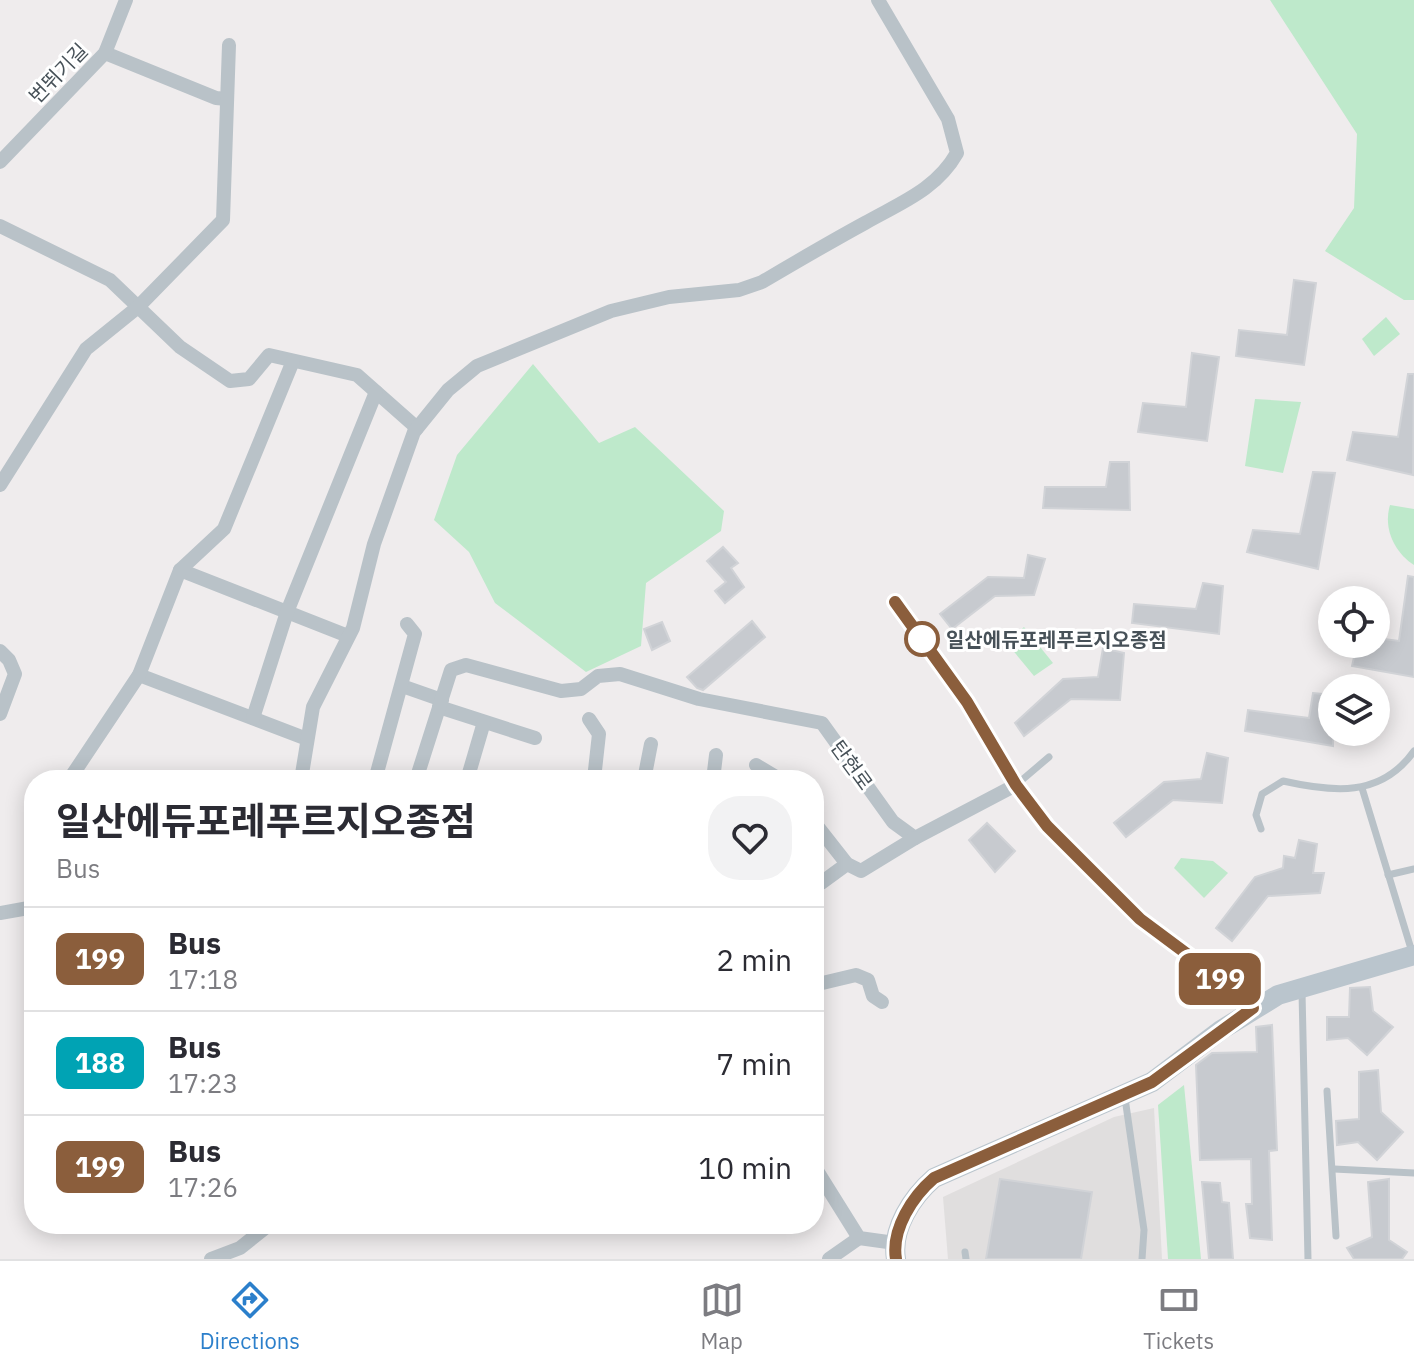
<!DOCTYPE html>
<meta charset="utf-8">
<style>
:root{--surface:#fff;--page:#f2f2f3;--text:#2b2b33;--muted:#7c7c81;--line:#e1e1e2;--accent:#2b7fcb}
body{margin:0;font-family:"IBM Plex Sans","Noto Sans KR",sans-serif;background:var(--page);color:var(--text);height:100vh;display:flex;flex-direction:column;font-size:30px;white-space:nowrap}
*{box-sizing:border-box;margin:0}
p{font-size:26px;color:var(--muted)}
.icon{flex:none;width:44px;height:44px;fill:none;stroke:currentColor;stroke-width:2;stroke-linecap:round;stroke-linejoin:round}
.map{position:relative;flex:1;overflow:hidden}
.side{position:absolute;left:24px;top:770px;width:800px;height:464px;display:flex;flex-direction:column;background:var(--surface);border-radius:32px;box-shadow:0 4px 20px #0003}
.side>*{flex:none}
.badge{padding:0 16px;border-radius:12px;font-size:28px;line-height:52px}
.fabs{position:absolute;left:1318px;top:586px;display:grid;gap:16px}
.fabs a{display:grid;place-items:center;width:72px;height:72px;border-radius:50%;background:var(--surface);box-shadow:0 4px 20px #0003;font-size:40px}
.map>.badge{position:absolute;translate:-50% -50%;box-shadow:0 0 0 4px #fff}
.round{display:grid;place-items:center;flex:none;width:84px;height:84px;border-radius:32px;background:var(--page)}
.head{display:flex;align-items:center;justify-content:space-between;height:136px;padding:0 32px}
h1{font-size:38px;font-weight:700;line-height:60px}
ul{padding:0;list-style:none}
li{display:flex;align-items:center;gap:24px;height:104px;padding:0 32px;border-top:2px solid var(--line)}
li div{flex:1}
li b{display:block;font-size:30px}
li em{font-style:normal}
li .badge{min-width:88px;font-weight:700;text-align:center}
.menu{display:flex;justify-content:space-around;align-items:center;height:112px;border-top:2px solid var(--line);background:var(--surface);font-size:22px;color:var(--muted)}
.menu a{display:grid;justify-items:center;gap:4px}
.menu .selected{color:var(--accent)}
.map>svg:first-child{display:block}
.education{fill:#e0dede}
.green{fill:#bee9cb}
.building{fill:#c7cacf;stroke:#d1d3d7;stroke-width:2}
.lines{fill:none;stroke-linecap:round;stroke-linejoin:round}
.service{stroke:#b9c2c8;stroke-width:7}
.minor{stroke:#b9c2c8;stroke-width:14}
.secondary{stroke:#bac5cd;stroke-width:20}
.line-casing{stroke:#fff;stroke-width:18}
.line{stroke:#8b5e3c;stroke-width:12}
.stop-dot{fill:#fff;stroke:#8b5e3c;stroke-width:4}
.labels{text-anchor:middle;dominant-baseline:central;stroke-width:6;stroke-linejoin:round;paint-order:stroke}
.street-label{font-size:20px;fill:#475158;stroke:#fff}
.stop-label{font-size:20px;font-weight:bold;fill:#475158;stroke:#fff;text-anchor:start}
</style>
<div class="map">
<svg width="1414" height="1259" viewBox="0 0 1414 1259">
<rect width="100%" height="100%" fill="#efeced"/>
<path class="education" d="M 1154,1108 L 1162,1259 L 948,1259 L 943,1197 L 1114,1117 Z"/>
<g class="green">
<path d="M 1270,0 L 1414,0 L 1414,300 L 1404,300 L 1325,251 L 1354,208 L 1357,134 Z"/>
<path d="M 1386,317 L 1400,334 L 1374,356 L 1362,339 Z"/>
<path d="M 533,364 L 599,443 L 635,427 L 724,511 L 721,531 L 646,583 L 641,646 L 586,672 L 495,603 L 469,552 L 434,520 L 457,455 Z"/>
<path d="M 1255,399 L 1301,402 L 1283,473 L 1245,466 Z"/>
<path d="M 1390,505 L 1414,509 L 1414,565 C 1394,552 1383,528 1390,505 Z"/>
<path d="M 1024,627 L 1053,663 L 1034,676 L 1006,642 Z"/>
<path d="M 1181,858 L 1213,861 L 1228,873 L 1204,898 L 1174,868 Z"/>
<path d="M 1184,1085 L 1201,1259 L 1168,1259 L 1158,1105 Z"/>
</g>
<g class="building">
<path d="M 1294,280 L 1316,283 L 1304,365 L 1236,356 L 1239,330 L 1287,335 Z"/>
<path d="M 1192,353 L 1219,357 L 1207,441 L 1138,432 L 1143,403 L 1186,407 Z"/>
<path d="M 1408,374 L 1414,374 L 1413,475 L 1347,460 L 1353,432 L 1398,437 Z"/>
<path d="M 1110,462 L 1129,462 L 1130,510 L 1043,508 L 1045,487 L 1106,487 Z"/>
<path d="M 1313,472 L 1335,473 L 1318,569 L 1247,552 L 1253,530 L 1300,534 Z"/>
<path d="M 723,547 L 738,563 L 731,568 L 744,587 L 725,603 L 715,591 L 726,582 L 707,561 Z"/>
<path d="M 1028,555 L 1045,559 L 1034,595 L 995,596 L 952,629 L 940,614 L 988,577 L 1024,578 Z"/>
<path d="M 1408,576 L 1414,577 L 1414,677 L 1352,666 L 1357,644 L 1376,644 L 1376,638 L 1399,641 Z"/>
<path d="M 1203,583 L 1223,586 L 1219,634 L 1132,623 L 1134,604 L 1196,609 Z"/>
<path d="M 752,621 L 765,637 L 703,690 L 697,688 L 687,677 Z"/>
<path d="M 662,622 L 670,641 L 652,650 L 644,629 Z"/>
<path d="M 1103,648 L 1124,653 L 1120,700 L 1071,699 L 1024,736 L 1015,723 L 1063,679 L 1098,677 Z"/>
<path d="M 1313,693 L 1332,695 L 1333,746 L 1245,731 L 1248,710 L 1309,718 Z"/>
<path d="M 1207,753 L 1228,758 L 1222,803 L 1173,800 L 1126,837 L 1114,823 L 1164,782 L 1201,779 Z"/>
<path d="M 987,823 L 1015,851 L 995,872 L 969,840 Z"/>
<path d="M 1299,840 L 1317,844 L 1313,873 L 1324,873 L 1320,893 L 1268,896 L 1232,941 L 1216,928 L 1255,877 L 1283,868 L 1284,856 L 1295,858 Z"/>
<path d="M 1370,987 L 1373,1011 L 1393,1027 L 1367,1055 L 1348,1038 L 1327,1040 L 1327,1017 L 1349,1017 L 1350,988 Z"/>
<path d="M 1272,1025 L 1277,1150 L 1269,1151 L 1272,1240 L 1250,1238 L 1246,1204 L 1252,1204 L 1251,1159 L 1200,1160 L 1196,1065 L 1212,1053 L 1257,1052 L 1256,1027 Z"/>
<path d="M 1378,1070 L 1381,1112 L 1403,1132 L 1377,1160 L 1358,1142 L 1337,1145 L 1336,1121 L 1359,1119 L 1359,1072 Z"/>
<path d="M 1000,1179 L 1092,1192 L 1081,1259 L 986,1259 Z"/>
<path d="M 1389,1179 L 1389,1240 L 1407,1252 L 1402,1259 L 1354,1259 L 1347,1248 L 1372,1237 L 1368,1182 Z"/>
<path d="M 1202,1182 L 1220,1183 L 1222,1202 L 1229,1203 L 1233,1259 L 1209,1259 Z"/>
</g>
<g class="lines">
<g class="service">
<path d="M 1016,785 L 1049,757"/>
<path d="M 1362,788 L 1412,952"/>
<path d="M 1261,829 L 1256,815 L 1262,794 L 1283,781 C 1332,792 1381,798 1414,751"/>
<path d="M 1388,875 L 1414,869"/>
<path d="M 1302,992 L 1308,1259"/>
<path d="M 1327,1091 L 1336,1236"/>
<path d="M 1125,1098 L 1144,1230 L 1142,1259"/>
<path d="M 1334,1169 L 1414,1173"/>
<path d="M 965,1252 L 966,1259"/>
</g>
<g class="minor">
<path d="M 105,53 L 216,98 L 227,99"/>
<path d="M 0,162 L 105,53 L 126,0"/>
<path d="M 0,226 L 110,280 L 180,347 L 230,381 L 249,379 L 269,355 L 357,375 L 417,428"/>
<path d="M 0,485 L 86,349 L 138,307 L 223,220 L 229,45"/>
<path d="M 180,570 L 348,636"/>
<path d="M 895,602 L 967,702 L 1016,785 L 1047,826 L 1140,919 L 1242,995 L 1253,1008"/>
<path d="M 0,651 L 9,660 L 15,674 L 0,714"/>
<path d="M 139,675 L 307,739"/>
<path d="M 402,686 L 442,700"/>
<path d="M 439,707 L 535,738"/>
<path d="M 253,718 L 287,612 L 376,392"/>
<path d="M 589,719 L 599,734 L 594,779"/>
<path d="M 756,765 L 781,780"/>
<path d="M 751,777 L 763,780"/>
<path d="M 69,780 L 139,675 L 180,570 L 224,529 L 293,361"/>
<path d="M 301,780 L 313,707 L 353,628 L 374,544 L 414,432 L 448,390 L 477,366 L 611,311 L 669,297 L 739,290 L 762,282 C 796,262 830,242 865,223 C 900,203 936,190 957,153 L 948,119 L 878,0"/>
<path d="M 375,780 L 415,634 L 407,624"/>
<path d="M 416,780 L 451,670 L 466,665 L 561,691 L 581,689 L 598,676 L 620,674 L 699,699 L 822,723 L 893,822 L 915,838 L 1016,785"/>
<path d="M 467,780 L 484,722"/>
<path d="M 566,780 L 571,777 L 606,780"/>
<path d="M 644,780 L 651,744"/>
<path d="M 713,780 L 716,755"/>
<path d="M 814,822 L 847,864 L 861,871 L 915,838"/>
<path d="M 814,882 L 821,883 L 847,864"/>
<path d="M 0,913 L 34,907"/>
<path d="M 814,985 L 856,975 L 868,980 L 873,996 L 882,1002"/>
<path d="M 814,1166 L 859,1238 L 895,1243"/>
<path d="M 211,1259 L 240,1248 L 270,1224"/>
<path d="M 829,1259 L 859,1238"/>
</g>
<path class="secondary" d="M 896,1259 C 891,1229 912,1197 934,1178 L 1152,1082 L 1221,1030 L 1278,995 L 1414,955"/>
</g>
<g class="lines">
<g class="line-casing">
<path id="line" d="M 895,602 L 967,702 L 1016,785 L 1047,826 L 1140,919 L 1242,995 L 1253,1008 L 1152,1082 L 934,1178 C 913,1196 891,1229 896,1259"/>
</g>
<use href="#line" class="line"/>
</g>
<circle class="stop-dot" cx="922" cy="639" r="16"/>
<g class="labels">
<g class="street-label">
<text transform="translate(58 73) rotate(-46)">번뛰기길</text>
<text transform="translate(852 765) rotate(54)">탄현로</text>
</g>
<g class="stop-label">
<text x="946" y="639">일산에듀포레푸르지오종점</text>
</g>
</g>
</svg>
<div class="fabs">
<a><svg class="icon" aria-label="locate" viewBox="0 0 24 24"><circle cx="12" cy="12" r="6"/><path d="M12 2v4M12 18v4M2 12h4M18 12h4"/></svg></a>
<a><svg class="icon" aria-label="layers" viewBox="0 0 24 24"><path d="M12 4l9 5-9 5-9-5zM3 14l9 5 9-5"/></svg></a>
</div>
<b class="badge" style="left:1220px;top:979px;background:#8b5e3c;color:#fff">199</b>
<section class="side">
<div class="head"><div><h1>일산에듀포레푸르지오종점</h1><p>Bus</p></div><a class="round"><svg class="icon" aria-label="heart" viewBox="0 0 24 24"><path d="M12 20l-8-8c-3-5 5-10 8-4 3-6 11-1 8 4z"/></svg></a></div>
<ul>
<li><span class="badge" style="background:#8b5e3c;color:#fff">199</span><div><b>Bus</b><p>17:18</p></div><em>2 min</em></li>
<li><span class="badge" style="background:#00a3b4;color:#fff">188</span><div><b>Bus</b><p>17:23</p></div><em>7 min</em></li>
<li><span class="badge" style="background:#8b5e3c;color:#fff">199</span><div><b>Bus</b><p>17:26</p></div><em>10 min</em></li>
</ul>
</section>
</div>
<nav class="menu">
<a class="selected"><svg class="icon" aria-label="directions" viewBox="0 0 24 24"><path d="M12 3l9 9-9 9-9-9zM9 14v-3h6M13 9l2 2-2 2"/></svg>Directions</a>
<a><svg class="icon" aria-label="map" viewBox="0 0 24 24"><path d="M3 6l6-2 6 2 6-2v14l-6 2-6-2-6 2zM9 4v14M15 6v14"/></svg>Map</a>
<a><svg class="icon" aria-label="tickets" viewBox="0 0 24 24"><path d="M3 7h18v10H3zM15 7v10"/></svg>Tickets</a>
</nav>
